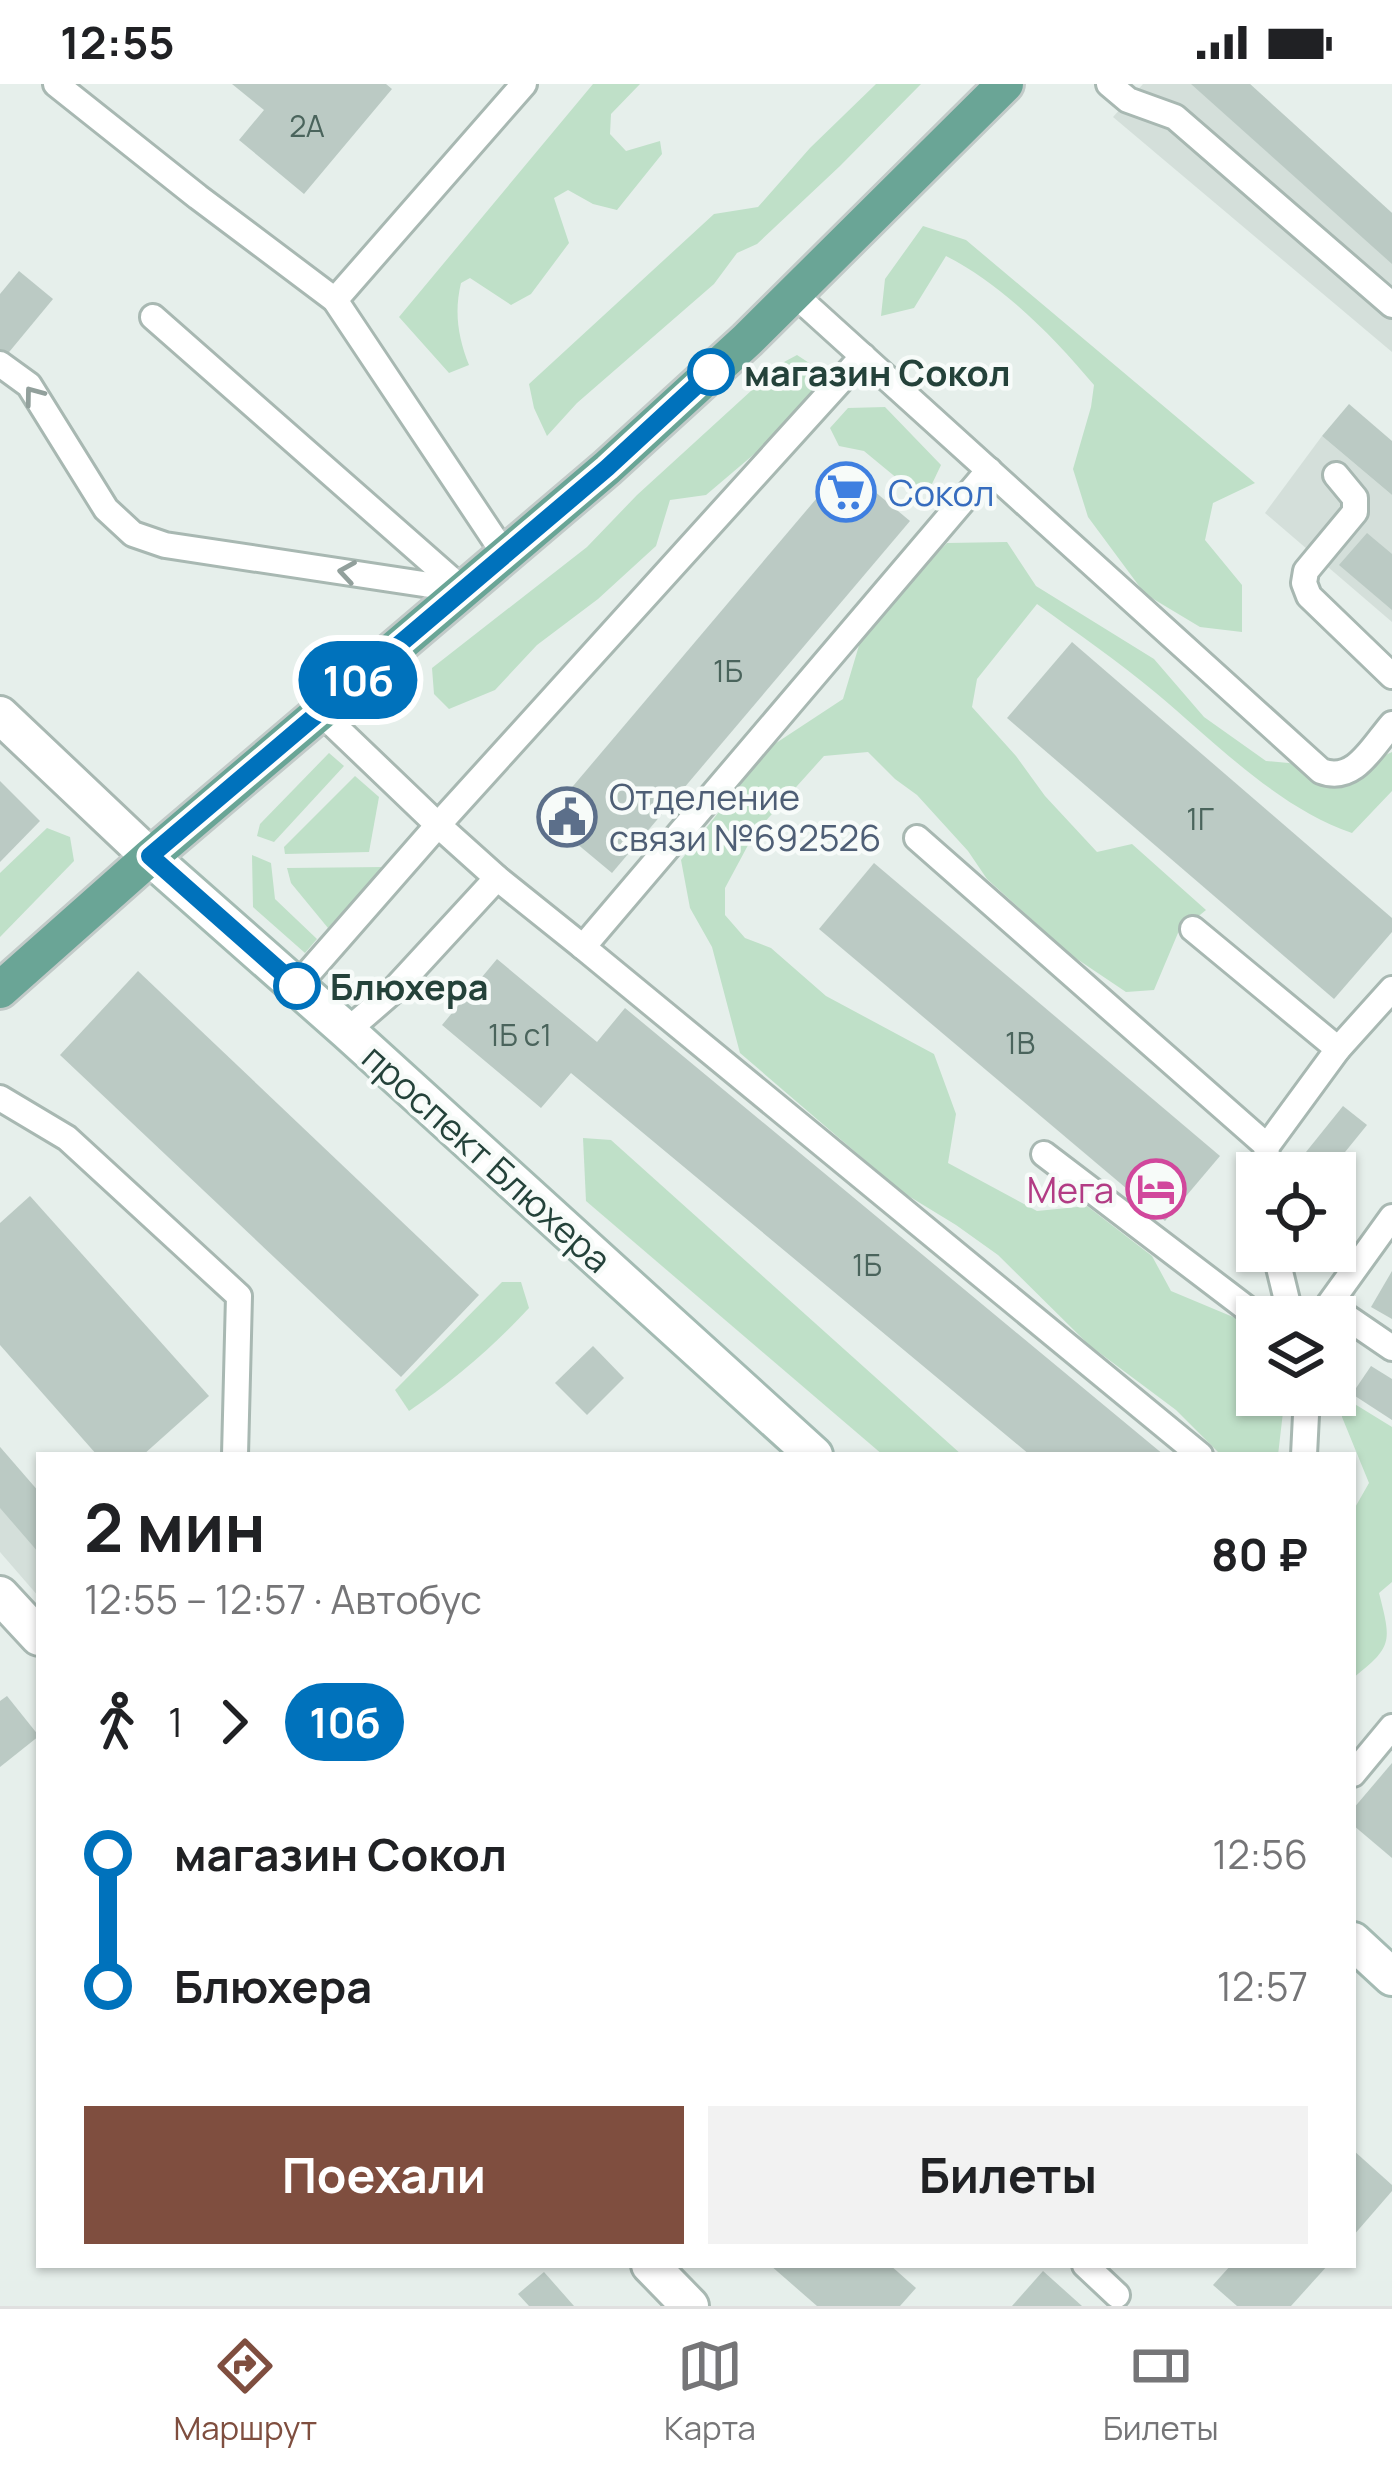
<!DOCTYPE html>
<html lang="ru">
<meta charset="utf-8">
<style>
:root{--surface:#fff;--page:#f2f2f2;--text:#202124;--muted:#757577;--line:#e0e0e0;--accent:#7f4e3f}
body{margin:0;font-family:Manrope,sans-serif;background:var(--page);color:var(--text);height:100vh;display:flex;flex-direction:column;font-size:45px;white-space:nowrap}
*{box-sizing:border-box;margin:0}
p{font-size:39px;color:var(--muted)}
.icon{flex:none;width:66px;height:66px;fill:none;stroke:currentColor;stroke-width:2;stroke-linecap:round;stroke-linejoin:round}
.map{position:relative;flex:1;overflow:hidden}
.details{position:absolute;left:36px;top:1368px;width:1320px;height:816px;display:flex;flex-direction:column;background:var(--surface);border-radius:0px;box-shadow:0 3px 9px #0004}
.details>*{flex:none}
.badge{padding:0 24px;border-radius:39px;font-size:42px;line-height:78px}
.controls{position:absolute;left:1236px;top:1068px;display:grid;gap:24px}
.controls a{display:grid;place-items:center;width:120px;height:120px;border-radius:0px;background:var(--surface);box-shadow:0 3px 9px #0004;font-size:60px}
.map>.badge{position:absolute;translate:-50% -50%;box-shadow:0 0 0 6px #fff}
.legs{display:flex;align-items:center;gap:18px;height:132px;padding:0 48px;font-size:39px}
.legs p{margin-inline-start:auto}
.summary{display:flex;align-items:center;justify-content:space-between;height:204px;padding:0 48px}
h1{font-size:66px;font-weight:700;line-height:90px}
.action{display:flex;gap:24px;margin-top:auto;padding:24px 48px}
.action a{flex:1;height:138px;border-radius:0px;background:var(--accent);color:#fff;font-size:48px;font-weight:700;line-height:138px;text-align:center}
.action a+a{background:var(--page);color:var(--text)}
ul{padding:0 48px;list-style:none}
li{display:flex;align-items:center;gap:42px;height:132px;font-size:45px}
li i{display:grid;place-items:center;width:18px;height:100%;margin:0 15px;background:currentColor}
li i::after{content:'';width:30px;height:30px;margin:-15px;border:9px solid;border-radius:50%;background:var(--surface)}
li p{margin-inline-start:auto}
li:first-child i{background:linear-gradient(#0000 50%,currentColor 0)}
li:last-child i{background:linear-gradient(currentColor 50%,#0000 0)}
.status{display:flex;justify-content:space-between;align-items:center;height:84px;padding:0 60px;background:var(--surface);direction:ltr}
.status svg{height:33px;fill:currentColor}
.menu{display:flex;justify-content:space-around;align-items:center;height:168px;border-top:3px solid var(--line);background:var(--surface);font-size:33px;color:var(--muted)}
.menu a{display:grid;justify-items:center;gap:6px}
.menu .selected{color:var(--accent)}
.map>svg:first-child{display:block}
.built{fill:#d4dfda}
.green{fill:#bfe0c8}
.building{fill:#bbcac4}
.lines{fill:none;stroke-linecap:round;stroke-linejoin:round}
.lane-casing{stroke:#a8b8b2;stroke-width:30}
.street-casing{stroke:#a8b8b2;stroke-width:42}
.secondary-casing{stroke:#a4bbb3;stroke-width:42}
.primary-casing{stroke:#c2cac8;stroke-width:42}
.lane{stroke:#fff;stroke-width:24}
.street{stroke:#fff;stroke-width:36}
.secondary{stroke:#fff;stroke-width:36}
.primary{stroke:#6aa596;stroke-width:36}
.oneway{stroke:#92a09c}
.line-1-casing{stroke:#fff;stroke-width:27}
.line-1{stroke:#0072bc;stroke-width:18}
.stop-1-dot{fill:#fff;stroke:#0072bc;stroke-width:6}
.labels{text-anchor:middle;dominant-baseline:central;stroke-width:9;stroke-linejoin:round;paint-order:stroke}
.number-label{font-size:30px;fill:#4a645c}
.stop-label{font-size:36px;font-weight:bold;fill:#24423a;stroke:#f7fbf9;text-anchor:start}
.shop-label{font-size:36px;fill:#366cbe;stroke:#f7fbf9;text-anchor:start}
.service-label{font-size:36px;fill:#4e5e75;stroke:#f7fbf9;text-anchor:start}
.street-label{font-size:36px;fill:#24423a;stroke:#f7fbf9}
.hotel-label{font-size:36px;fill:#b23c85;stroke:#f7fbf9;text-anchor:end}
</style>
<div class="status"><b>12:55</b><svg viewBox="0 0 49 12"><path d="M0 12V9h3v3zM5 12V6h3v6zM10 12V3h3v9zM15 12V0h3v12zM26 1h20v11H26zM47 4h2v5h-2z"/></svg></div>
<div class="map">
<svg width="1392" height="2222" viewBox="0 0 1392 2222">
<rect width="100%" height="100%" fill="#e6efeb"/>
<g class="built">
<path d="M 1143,0 L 1250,0 L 1392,129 L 1392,268 L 1113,33 Z"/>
<path d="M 1322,352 L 1392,411 L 1392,538 L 1265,429 Z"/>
<path d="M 0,1363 L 39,1408 L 39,1513 L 0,1468 Z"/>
</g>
<g class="green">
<path d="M 593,0 L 640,0 L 611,30 L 610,50 L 626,67 L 660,57 L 662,70 L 617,126 L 593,120 L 568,106 L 554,114 L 569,159 L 531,210 L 511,221 L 470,194 L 461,199 C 454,228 458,253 469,281 L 449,289 L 399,233 Z"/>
<path d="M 876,0 L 921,0 L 840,82 L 757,160 L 737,169 L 714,200 L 577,319 L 547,352 L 534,324 L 529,300 L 714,130 L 758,123 L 810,64 Z"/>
<path d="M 923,142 L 966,156 L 1255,399 L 1213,419 L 1205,456 L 1242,501 L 1242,548 L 1200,543 L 1145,510 L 1088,433 L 1073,385 L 1091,323 L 1094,301 C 1053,252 1003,201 946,172 L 914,224 L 881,232 L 885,195 Z"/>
<path d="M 797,271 L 826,290 L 799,332 L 706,411 L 670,416 L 656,462 L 598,515 L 537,561 L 495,606 L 449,625 L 434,610 L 432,584 L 587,463 L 637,411 L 752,306 L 771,285 Z"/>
<path d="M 885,323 L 941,381 L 931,402 L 904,400 L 864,367 L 839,362 L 830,344 L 848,324 Z"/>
<path d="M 1007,458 L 1036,502 L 1154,575 L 1204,633 L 1266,677 L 1355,685 L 1392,668 L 1392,707 L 1352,749 C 1277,723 1216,659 1156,609 C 1118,577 1077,549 1037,520 L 977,595 L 972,623 L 1016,672 L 1045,712 L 1097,768 L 1132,760 L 1206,826 L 1178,849 L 1154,906 L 1126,908 L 1071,871 L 987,795 L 968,767 L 917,711 L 895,695 L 868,668 L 824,672 L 754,750 L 725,804 L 725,831 L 745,854 L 771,864 L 826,912 L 934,970 L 956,1030 L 948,1079 L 1037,1127 L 1087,1122 L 1152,1172 L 1171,1207 L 1257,1243 L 1257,1311 L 1285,1311 L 1278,1371 L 1221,1371 L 1176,1326 L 1089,1261 L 998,1171 L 956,1141 L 902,1108 L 740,969 L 712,863 L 690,824 L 681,776 L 770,663 L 843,615 L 863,548 L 947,459 Z"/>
<path d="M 329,669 L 344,682 L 274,758 L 257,752 L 260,740 Z"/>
<path d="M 355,692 L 379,713 L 369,768 L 285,770 L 284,763 Z"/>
<path d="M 47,744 L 70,753 L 74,777 L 0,853 L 0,789 Z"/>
<path d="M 252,771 L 271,779 L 275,815 L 317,855 L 305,869 L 253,823 Z"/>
<path d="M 384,783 L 328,844 L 291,799 L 287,784 Z"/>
<path d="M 583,1054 L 611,1056 L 962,1371 L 883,1371 L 586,1117 Z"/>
<path d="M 502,1198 L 521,1198 L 529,1224 C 492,1264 453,1297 409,1327 L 395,1306 Z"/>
<path d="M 1340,1311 L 1392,1343 L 1392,1498 L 1379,1509 C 1392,1559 1392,1563 1353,1594 L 1353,1427 L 1369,1399 L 1342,1333 Z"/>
</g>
<g class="building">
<path d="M 232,0 L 386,0 L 392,5 L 304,110 L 239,56 L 264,26 Z"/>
<path d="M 1191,0 L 1250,0 L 1392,129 L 1392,180 Z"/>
<path d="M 19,187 L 53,215 L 0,279 L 0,210 Z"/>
<path d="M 1349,320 L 1392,357 L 1392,411 L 1322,352 Z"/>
<path d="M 844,382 L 910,437 L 612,789 L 546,734 Z"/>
<path d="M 1367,449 L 1392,470 L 1392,526 L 1339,481 Z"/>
<path d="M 1072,558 L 1392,834 L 1392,848 L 1334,915 L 1007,634 Z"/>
<path d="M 0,697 L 40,737 L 0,778 Z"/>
<path d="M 874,779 L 1220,1072 L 1165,1137 L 819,845 Z"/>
<path d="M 497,875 L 597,958 L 625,924 L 1164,1371 L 1030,1371 L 571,989 L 541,1024 L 442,941 Z"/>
<path d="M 138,887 L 479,1211 L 401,1293 L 60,971 Z"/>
<path d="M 1343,1022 L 1367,1041 L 1328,1089 L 1323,1089 L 1302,1073 Z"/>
<path d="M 30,1112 L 209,1312 L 143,1371 L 97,1371 L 0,1261 L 0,1139 Z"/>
<path d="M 1392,1187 L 1392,1235 L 1371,1223 Z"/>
<path d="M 593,1262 L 624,1294 L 587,1331 L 555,1299 Z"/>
<path d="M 1371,1282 L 1392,1295 L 1392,1336 L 1352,1310 Z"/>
<path d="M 0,1363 L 39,1408 L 39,1469 L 0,1424 Z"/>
<path d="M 7,1612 L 39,1652 L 0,1683 L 0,1617 Z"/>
<path d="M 1392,1679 L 1392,1774 L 1353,1741 L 1353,1725 Z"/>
<path d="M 1353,2066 L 1392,2101 L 1392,2107 L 1353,2152 Z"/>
<path d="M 770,2181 L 890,2181 L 916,2204 L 900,2222 L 817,2222 Z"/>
<path d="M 1231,2181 L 1328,2181 L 1291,2222 L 1237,2222 L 1213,2201 Z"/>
<path d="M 1043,2187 L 1082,2222 L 1012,2222 Z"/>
<path d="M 544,2188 L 574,2222 L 529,2222 L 518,2210 Z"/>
</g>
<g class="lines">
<g class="lane-casing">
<g id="lane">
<path d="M 56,0 L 198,113 L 335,216 L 505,471"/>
<path d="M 1109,0 L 1128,16 L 1175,33 L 1392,221"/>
<path d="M 793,209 L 1321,687 C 1354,700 1372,663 1392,640"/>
<path d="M 335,216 L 524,0"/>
<path d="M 153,233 L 461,504"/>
<path d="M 0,280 L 29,301 L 106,425 L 133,450 L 165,461 L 463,506"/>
<path d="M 1336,391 L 1355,414 L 1355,428 L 1306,487 L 1304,499 L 1309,512 L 1392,592"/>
<path d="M 320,628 L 438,741 L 497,794 L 583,863 L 989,386"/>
<path d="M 917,754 L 1267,1062"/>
<path d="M 1193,845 L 1338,965 L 1267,1062 L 1265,1089"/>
<path d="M 583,863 L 1200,1371"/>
<path d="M 297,902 L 438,741 L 863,272"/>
<path d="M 347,947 L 392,908 L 497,794"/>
<path d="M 1338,965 L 1392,905"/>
<path d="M 0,1014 L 67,1054 L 239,1212 L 235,1371"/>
<path d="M 1044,1070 L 1258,1233"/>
<path d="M 1275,1167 L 1291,1233"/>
<path d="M 1329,1221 L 1392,1264"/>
<path d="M 1320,1233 L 1392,1133"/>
<path d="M 1304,1371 L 1307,1311"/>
<path d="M 1353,1690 L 1392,1643"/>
<path d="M 1085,2181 L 1117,2211"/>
</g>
</g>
<g class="street-casing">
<g id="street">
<path d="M 0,631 L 150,773"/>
<path d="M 0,1511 L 39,1553"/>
<path d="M 650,2181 L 690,2222"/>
</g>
</g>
<g class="secondary-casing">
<g id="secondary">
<path d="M 150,773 L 347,947 L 814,1371"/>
<path d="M 1353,1857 L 1392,1893"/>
</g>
</g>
<g class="primary-casing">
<path id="primary" d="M 0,906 L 150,773 L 607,384 L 747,256 L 1005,0"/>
</g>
<use href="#lane" class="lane"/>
<use href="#street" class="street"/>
<use href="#secondary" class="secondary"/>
<use href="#primary" class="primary"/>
</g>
<defs><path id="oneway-chevron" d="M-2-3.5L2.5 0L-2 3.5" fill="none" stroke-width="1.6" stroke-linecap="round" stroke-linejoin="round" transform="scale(3)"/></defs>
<g class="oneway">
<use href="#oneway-chevron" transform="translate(33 311) rotate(-127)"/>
<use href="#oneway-chevron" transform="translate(347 488) rotate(-171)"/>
</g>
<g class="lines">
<g class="line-1-casing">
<path id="line-1" d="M 297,902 L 150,772 L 607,384 L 711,288"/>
</g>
<use href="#line-1" class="line-1"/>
</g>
<defs>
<g id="supermarket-ring" transform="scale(3)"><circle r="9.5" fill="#f7fbf9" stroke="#3f7fe0" stroke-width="1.5"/><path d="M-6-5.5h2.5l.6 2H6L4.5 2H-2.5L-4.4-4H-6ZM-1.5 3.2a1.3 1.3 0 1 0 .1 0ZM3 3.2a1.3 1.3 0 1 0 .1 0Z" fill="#3f7fe0"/></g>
<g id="civic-ring" transform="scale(3)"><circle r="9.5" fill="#f7fbf9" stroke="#5c6f8a" stroke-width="1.5"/><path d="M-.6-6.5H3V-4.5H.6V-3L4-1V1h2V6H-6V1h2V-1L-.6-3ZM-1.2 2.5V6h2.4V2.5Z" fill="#5c6f8a"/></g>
<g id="hotel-ring" transform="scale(3)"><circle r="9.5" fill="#f7fbf9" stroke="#d1479c" stroke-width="1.5"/><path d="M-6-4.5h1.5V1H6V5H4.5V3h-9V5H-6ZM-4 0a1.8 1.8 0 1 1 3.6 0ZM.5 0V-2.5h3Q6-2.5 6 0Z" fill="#d1479c"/></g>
</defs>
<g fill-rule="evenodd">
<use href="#supermarket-ring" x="846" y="408"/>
<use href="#civic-ring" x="567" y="733"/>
<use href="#hotel-ring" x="1156" y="1105"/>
</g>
<g class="stop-1-dot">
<circle cx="711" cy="288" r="21"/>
<circle cx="297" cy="902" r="21"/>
</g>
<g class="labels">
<g class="number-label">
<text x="307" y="41">2А</text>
<text x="728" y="586">1Б</text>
<text x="1200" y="734">1Г</text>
<text x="520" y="950">1Б с1</text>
<text x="1020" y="958">1В</text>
<text x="867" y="1180">1Б</text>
</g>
<g class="stop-label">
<text x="744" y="288">магазин Сокол</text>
<text x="330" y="902">Блюхера</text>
</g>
<g class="shop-label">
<text x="888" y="408">Сокол</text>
</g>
<g class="service-label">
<text x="609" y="712">Отделение<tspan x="609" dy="41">связи №692526</tspan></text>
</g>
<g class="street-label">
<text transform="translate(487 1074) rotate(42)">проспект Блюхера</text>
</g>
<g class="hotel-label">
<text x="1114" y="1105">Мега</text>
</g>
</g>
</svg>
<div class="controls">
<a><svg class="icon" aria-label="locate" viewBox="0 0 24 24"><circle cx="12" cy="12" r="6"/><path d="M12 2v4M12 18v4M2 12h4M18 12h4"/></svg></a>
<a><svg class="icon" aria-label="layers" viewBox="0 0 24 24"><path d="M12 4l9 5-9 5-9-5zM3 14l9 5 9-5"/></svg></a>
</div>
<b class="badge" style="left:358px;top:596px;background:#0072bc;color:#fff">10б</b>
<section class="details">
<div class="summary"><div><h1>2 мин</h1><p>12:55 – 12:57 · Автобус</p></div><b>80 ₽</b></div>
<div class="legs"><svg class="icon" aria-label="walk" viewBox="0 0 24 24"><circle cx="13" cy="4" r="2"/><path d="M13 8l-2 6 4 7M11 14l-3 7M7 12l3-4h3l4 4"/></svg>1<svg class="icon" aria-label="forward" viewBox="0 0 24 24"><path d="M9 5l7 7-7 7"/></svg><b class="badge" style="background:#0072bc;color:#fff">10б</b></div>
<ul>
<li><i style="color:#0072bc"></i><b>магазин Сокол</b><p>12:56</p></li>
<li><i style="color:#0072bc"></i><b>Блюхера</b><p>12:57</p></li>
</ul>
<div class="action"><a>Поехали</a><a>Билеты</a></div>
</section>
</div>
<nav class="menu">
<a class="selected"><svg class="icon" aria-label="directions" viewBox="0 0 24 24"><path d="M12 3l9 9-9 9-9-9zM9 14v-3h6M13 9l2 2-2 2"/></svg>Маршрут</a>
<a><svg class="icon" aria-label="map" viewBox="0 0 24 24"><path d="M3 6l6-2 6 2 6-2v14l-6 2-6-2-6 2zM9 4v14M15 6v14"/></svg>Карта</a>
<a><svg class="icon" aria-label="tickets" viewBox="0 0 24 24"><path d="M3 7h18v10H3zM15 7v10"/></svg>Билеты</a>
</nav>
